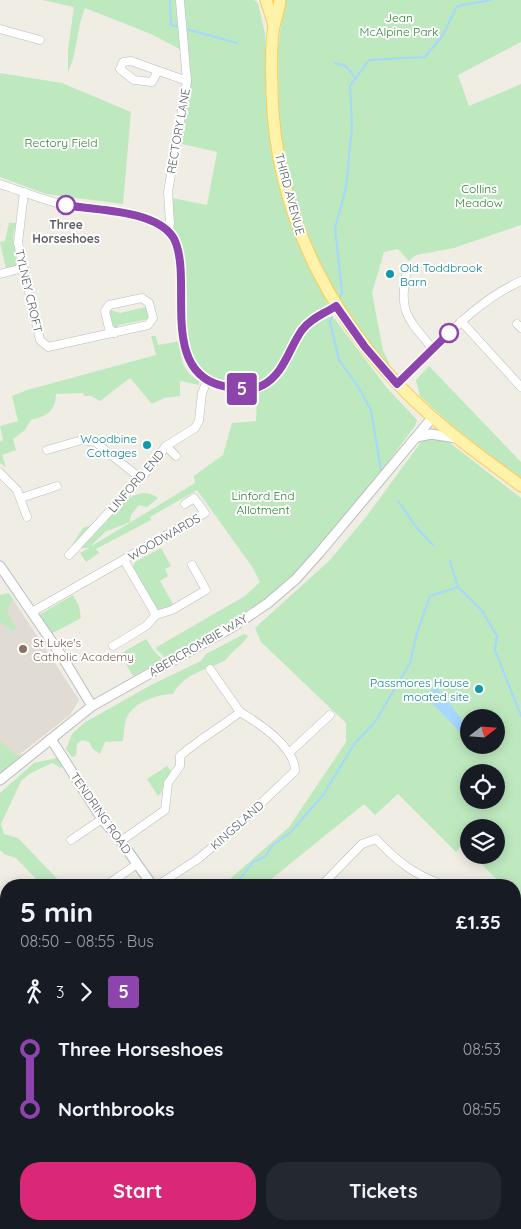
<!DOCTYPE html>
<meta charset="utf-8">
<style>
:root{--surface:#171b24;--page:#242831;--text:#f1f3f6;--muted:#9ea1a6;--accent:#db2777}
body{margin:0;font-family:Quicksand,sans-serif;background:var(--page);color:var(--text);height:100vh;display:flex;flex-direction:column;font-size:19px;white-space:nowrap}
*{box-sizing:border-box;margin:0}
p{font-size:16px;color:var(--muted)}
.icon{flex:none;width:28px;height:28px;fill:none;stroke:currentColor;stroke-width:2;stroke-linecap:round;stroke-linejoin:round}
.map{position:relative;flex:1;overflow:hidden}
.drawer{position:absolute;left:0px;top:879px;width:521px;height:351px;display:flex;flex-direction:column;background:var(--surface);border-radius:20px 20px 0 0;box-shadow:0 2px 12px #0003}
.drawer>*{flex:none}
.badge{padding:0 10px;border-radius:4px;font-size:18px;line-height:32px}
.needle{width:32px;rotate:73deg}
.fabs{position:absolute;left:460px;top:709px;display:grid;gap:10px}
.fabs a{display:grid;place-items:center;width:45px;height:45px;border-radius:50%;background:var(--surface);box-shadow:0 2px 12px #0003;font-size:25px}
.map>.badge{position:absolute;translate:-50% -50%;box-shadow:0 0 0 2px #fff}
.legs{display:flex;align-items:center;gap:8px;height:55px;padding:0 20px;font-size:16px}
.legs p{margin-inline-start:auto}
.summary{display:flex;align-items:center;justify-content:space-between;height:85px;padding:0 20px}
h1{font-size:28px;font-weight:700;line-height:38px}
.cta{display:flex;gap:10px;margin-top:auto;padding:10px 20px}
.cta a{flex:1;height:58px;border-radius:20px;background:var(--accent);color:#fff;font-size:20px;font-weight:700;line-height:58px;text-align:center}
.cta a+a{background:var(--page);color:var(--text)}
ul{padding:0 20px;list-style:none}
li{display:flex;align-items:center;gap:18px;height:60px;font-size:19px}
li i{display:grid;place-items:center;width:8px;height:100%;margin:0 6px;background:currentColor}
li i::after{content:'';width:12px;height:12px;margin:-6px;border:4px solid;border-radius:50%;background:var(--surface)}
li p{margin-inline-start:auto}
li:first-child i{background:linear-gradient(#0000 50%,currentColor 0)}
li:last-child i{background:linear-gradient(currentColor 50%,#0000 0)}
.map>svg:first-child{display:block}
.education{fill:#e0dcd3}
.green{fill:#bee9bf;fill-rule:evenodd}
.water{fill:#a5d7ff}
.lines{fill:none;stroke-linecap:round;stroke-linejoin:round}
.stream{stroke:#a5d7ff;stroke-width:2}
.minor-casing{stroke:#b9bcc1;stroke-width:9}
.tertiary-casing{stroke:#b9bcc1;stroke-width:11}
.primary-casing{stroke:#fdcd50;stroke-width:13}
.minor{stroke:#fff;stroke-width:8}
.tertiary{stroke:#fff;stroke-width:9}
.primary{stroke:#fff2aa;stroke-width:11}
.line-1-casing{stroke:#fff;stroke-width:11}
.line-1{stroke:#8e44ad;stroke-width:8}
.stop-1-dot{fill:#fff;stroke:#8e44ad;stroke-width:2.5}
.culture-dot{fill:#0f9aa8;stroke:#fff;stroke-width:2}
.education-dot{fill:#8d6e63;stroke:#fff;stroke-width:2}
.labels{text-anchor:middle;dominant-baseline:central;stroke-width:4;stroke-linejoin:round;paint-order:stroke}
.park-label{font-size:12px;fill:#2d8431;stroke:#fff}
.street-label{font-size:12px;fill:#5c6066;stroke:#fff}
.stop-label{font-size:12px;font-weight:bold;fill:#5c6066;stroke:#fff}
.culture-label{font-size:12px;fill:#0d838f;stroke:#fff;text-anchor:end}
.education-label{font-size:12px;fill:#785e54;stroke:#fff;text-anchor:start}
</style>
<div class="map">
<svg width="521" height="1229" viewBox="0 0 521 1229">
<rect width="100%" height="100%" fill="#f0ede4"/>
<g class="education">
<path d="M 9,593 L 79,700 L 70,715 L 12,760 L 0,746 L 0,599 Z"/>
<path d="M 521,978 L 521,1229 L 371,1229 L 368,1224 L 515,1224 L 515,983 Z"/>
<path d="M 113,1224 L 175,1224 L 170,1229 L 118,1229 Z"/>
</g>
<g class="green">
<path d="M 42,0 L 254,0 L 258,3 L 265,34 L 270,136 L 288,217 L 328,303 L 327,308 C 319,313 310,314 303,324 C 290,339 274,389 250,387 C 245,386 240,383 235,382 C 219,380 206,376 192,368 C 184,336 189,310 185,280 C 181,252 171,225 167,197 L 207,205 L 217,152 L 178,143 L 187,53 L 151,34 L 85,8 C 76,29 78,52 68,72 L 68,50 L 74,7 Z"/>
<path d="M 284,0 L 521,0 L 521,42 L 458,75 L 469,106 L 521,84 L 521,225 L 454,248 L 416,255 L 409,261 L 398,249 L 384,252 L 372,293 L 383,350 L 394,374 L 339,304 L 296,214 L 279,135 L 278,50 Z"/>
<path d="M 0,73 L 62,83 L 131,112 L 123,204 L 46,194 L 0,177 Z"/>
<path d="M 9,223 L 16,223 L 13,236 L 17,266 L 6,269 L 0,242 L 5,241 Z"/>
<path d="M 146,307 L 149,319 L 119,325 L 115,330 L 109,313 L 111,310 L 120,313 Z"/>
<path d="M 327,316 L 334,318 L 387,388 L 417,420 L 415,426 L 371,485 L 297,575 L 258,607 L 250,608 L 222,627 L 168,658 L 169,662 L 155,648 L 245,596 L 260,582 L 253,568 L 197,490 L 150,517 L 151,520 L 96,549 L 99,553 L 86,562 L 80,553 L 89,548 L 73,548 L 72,545 L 83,528 L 92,525 L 97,518 L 102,519 C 119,509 137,482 158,498 L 147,507 L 139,505 L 131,515 L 130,522 L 105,532 L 90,547 L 195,483 L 194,476 L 223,455 L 232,423 L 256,421 L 257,391 L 282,373 L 306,331 L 323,317 L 324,320 Z"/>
<path d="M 151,336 L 156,336 L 158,345 L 180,341 C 181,361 182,370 199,381 L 199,385 L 180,381 L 180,396 L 164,398 L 152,404 L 130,378 L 100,401 L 91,396 L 84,396 L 83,393 L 56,394 C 55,412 47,416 31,420 L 25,430 L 13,439 L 16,450 L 2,455 L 6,467 L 0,463 L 0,442 L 3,440 L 0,426 L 18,421 L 12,396 L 27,390 L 156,355 Z"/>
<path d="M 429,366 L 521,462 L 521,480 L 450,424 L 420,396 L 416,380 Z"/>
<path d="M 433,437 L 450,443 L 521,498 L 521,904 L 515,898 L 515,885 L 502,885 L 473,855 L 496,855 L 496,828 L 469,828 L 469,851 L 462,845 L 456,852 L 398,794 L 375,815 L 364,804 L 264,885 L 223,885 L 289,827 L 346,742 L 346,723 L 261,642 L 255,628 L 329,561 L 366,517 L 424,438 ZM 469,718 L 496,718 L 496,745 L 469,745 ZM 469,772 L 496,772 L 496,800 L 469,800 Z"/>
<path d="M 161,548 L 171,566 L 165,569 L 168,576 L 160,581 L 174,606 L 162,611 L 156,609 L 133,567 L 135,562 Z"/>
<path d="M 8,593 L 13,599 L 7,612 L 16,629 L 13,631 L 0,622 L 0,595 Z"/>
<path d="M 73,595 L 79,606 L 81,618 L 51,634 L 39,615 Z"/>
<path d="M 244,634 L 248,636 C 244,643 241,644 235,650 C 231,653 228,658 224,661 C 204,671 185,673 173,694 C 157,695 135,701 127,717 C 124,723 124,734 123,741 L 105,742 L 100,754 L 93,749 L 89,742 L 82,740 L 77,744 L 76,756 L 72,757 L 66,749 L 72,734 L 84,723 L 151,685 L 201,661 L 206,654 Z"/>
<path d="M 146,639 L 154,651 L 163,660 L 133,676 L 120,654 Z"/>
<path d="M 0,741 L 16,755 L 23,754 L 0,774 Z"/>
<path d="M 57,758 L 63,764 L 61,768 L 52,763 L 29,774 L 21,781 L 1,824 L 4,834 L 18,838 L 63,885 L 42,885 L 16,858 L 4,854 L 0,850 L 0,793 L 34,763 Z"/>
<path d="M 167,766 L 171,771 L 161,793 L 158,796 L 147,779 Z"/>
<path d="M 521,978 L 521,1163 L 515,1159 L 515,983 Z"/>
<path d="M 6,1062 L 6,1114 L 0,1108 L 0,1069 Z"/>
</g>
<path class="water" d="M 437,688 L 464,722 L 469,723 L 469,735 L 466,738 L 428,699 L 430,691 Z"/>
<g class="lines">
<g class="stream">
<path d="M 170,0 L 171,25 L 181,27"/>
<path d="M 186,29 L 237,43"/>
<path d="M 335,63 L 346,66 L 356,79"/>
<path d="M 340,298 L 342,292 L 335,228 L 346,188 L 352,126 L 350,86 L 369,60 L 425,57 L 443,35 L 457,6 L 491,0"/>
<path d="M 332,317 L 330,322 L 339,360 L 359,388 L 371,410 L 381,471"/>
<path d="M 398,501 L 417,528 L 433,545"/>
<path d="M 450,561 L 458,587 L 483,612 L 497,636 L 495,650 L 521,716"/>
<path d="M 235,885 L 253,862 L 265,857 L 272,846 L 291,832 L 323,795 L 355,743 L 375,722 L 410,663 L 417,633 L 430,596 L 458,587"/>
<path d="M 0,1088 L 6,1081"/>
</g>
<g class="minor-casing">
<g id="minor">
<path d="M 0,29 L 40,40"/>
<path d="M 158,71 L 152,82 L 134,80 L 120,69 L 123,62 L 131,61 L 187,81"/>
<path d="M 0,184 C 21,191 43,200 65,205 C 99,213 143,207 170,233 C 178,241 178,251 179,261 C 187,320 162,384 245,390 C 279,392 286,351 302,330 C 311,318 324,314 336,306"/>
<path d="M 24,192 L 18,243 L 40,340 L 48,347 L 148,325 L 153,318 L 149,303 L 142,298 L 109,305 L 105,311 L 109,328 L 115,333"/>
<path d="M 168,232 L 170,224 L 168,192 L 187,81 L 180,1"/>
<path d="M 0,274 L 23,268"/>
<path d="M 406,275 C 398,313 410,321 433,349"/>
<path d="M 461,321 L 521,387"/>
<path d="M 517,324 L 521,328"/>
<path d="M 397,384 C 438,347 470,304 521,281"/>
<path d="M 166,446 L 176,456"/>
<path d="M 47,450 L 82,440 L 95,442 L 140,478"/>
<path d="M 0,473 L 17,490 L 27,517"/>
<path d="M 21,498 L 57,486"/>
<path d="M 69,555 L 149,469 L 166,446 L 195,428 L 199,421 L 202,393 L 207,381"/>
<path d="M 32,612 L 205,513 L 194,498 L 185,504"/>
<path d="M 156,615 L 172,610 L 206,590 L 192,565"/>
<path d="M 113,646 L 146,626 L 156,615 L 124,560"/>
<path d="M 210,669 L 240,712"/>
<path d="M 290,752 L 330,715"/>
<path d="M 71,840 L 102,819"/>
<path d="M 121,841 L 165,810 L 168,783 L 180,766 L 180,756 C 199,739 220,728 240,712 C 259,723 295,747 295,771 L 233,830 L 198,859 L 158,885"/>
<path d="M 107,885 L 137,864"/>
<path d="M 322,885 L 362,844 L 376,839 C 398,862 413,874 443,885"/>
<path d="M 0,958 L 6,956"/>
<path d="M 0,1019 L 6,1012"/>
<path d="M 0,1146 L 6,1153"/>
<path d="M 74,1224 L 79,1229"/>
<path d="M 361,1224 L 365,1229"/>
<path d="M 7,1229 L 13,1224"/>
<path d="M 310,1229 L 316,1224"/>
</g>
</g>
<g class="tertiary-casing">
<g id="tertiary">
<path d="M 417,437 L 431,434 L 456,438"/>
<path d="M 0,566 L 63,658 L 92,706"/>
<path d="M 51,739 L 102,819 L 121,841 L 152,885"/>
<path d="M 0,780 L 92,706 L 234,626 L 268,603 L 296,579 L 320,552 L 432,418"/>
<path d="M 175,1229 L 180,1224"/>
</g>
</g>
<g class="primary-casing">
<g id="primary">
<path d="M 266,0 L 274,25"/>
<path d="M 280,0 C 279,9 276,17 274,26 C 270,48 272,72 272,94 C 276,221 337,333 431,416 C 460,442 491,463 521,486"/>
</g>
</g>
<use href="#minor" class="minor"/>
<use href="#tertiary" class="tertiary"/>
<use href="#primary" class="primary"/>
</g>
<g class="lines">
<g class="line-1-casing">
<path id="line-1" d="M 66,205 C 96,211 154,209 173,237 C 178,245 179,254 180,262 C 185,304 168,374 223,386 C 236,389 251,392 263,385 C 284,374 289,348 302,330 C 311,318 324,314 336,306 L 365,347 L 397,384 L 449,333"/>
</g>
<use href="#line-1" class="line-1"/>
</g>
<g class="stop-1-dot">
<circle cx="66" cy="205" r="9"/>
<circle cx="449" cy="333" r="9"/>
</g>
<g class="culture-dot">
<circle cx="390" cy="274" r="5"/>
<circle cx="147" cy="445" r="5"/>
<circle cx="479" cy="689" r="5"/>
</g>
<circle class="education-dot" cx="23" cy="649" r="5"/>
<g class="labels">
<g class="park-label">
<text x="399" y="17">Jean<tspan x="399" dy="14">McAlpine Park</tspan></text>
<text x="61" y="142">Rectory Field</text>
<text x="479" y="188">Collins<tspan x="479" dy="14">Meadow</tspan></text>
<text x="263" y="495">Linford End<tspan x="263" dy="14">Allotment</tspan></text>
</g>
<g class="street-label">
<text transform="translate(178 131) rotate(-80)">RECTORY LANE</text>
<text transform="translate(290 194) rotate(75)">THIRD AVENUE</text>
<text transform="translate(29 291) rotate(77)">TYLNEY CROFT</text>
<text transform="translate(136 481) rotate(-49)">LINFORD END</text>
<text transform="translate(164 537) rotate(-30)">WOODWARDS</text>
<text transform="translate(198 645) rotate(-30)">ABERCROMBIE WAY</text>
<text transform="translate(101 813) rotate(55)">TENDRING ROAD</text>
<text transform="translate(237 825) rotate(-42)">KINGSLAND</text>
</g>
<g class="stop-label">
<text x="66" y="224">Three<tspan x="66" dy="14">Horseshoes</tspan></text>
</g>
<g class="culture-label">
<text x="400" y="267" text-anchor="start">Old Toddbrook<tspan x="400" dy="14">Barn</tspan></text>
<text x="137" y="438">Woodbine<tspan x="137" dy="14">Cottages</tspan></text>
<text x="469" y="682">Passmores House<tspan x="469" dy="14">moated site</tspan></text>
</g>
<g class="education-label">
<text x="33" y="642">St Luke's<tspan x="33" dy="14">Catholic Academy</tspan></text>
</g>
</g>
</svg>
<div class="fabs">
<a><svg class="needle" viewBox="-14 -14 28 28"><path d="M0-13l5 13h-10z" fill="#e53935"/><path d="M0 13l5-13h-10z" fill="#9ea1a6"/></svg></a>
<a><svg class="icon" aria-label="locate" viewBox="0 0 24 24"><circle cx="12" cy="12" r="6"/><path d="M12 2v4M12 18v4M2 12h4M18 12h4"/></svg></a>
<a><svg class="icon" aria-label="layers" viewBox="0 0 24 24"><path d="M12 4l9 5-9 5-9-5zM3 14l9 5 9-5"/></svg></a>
</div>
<b class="badge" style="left:242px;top:389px;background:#8e44ad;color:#fff">5</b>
<section class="drawer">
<div class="summary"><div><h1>5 min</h1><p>08:50 – 08:55 · Bus</p></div><b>£1.35</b></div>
<div class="legs"><svg class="icon" aria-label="walk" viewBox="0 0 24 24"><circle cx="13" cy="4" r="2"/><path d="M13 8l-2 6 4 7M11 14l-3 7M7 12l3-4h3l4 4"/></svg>3<svg class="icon" aria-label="forward" viewBox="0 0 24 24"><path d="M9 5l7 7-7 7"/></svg><b class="badge" style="background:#8e44ad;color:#fff">5</b></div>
<ul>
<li><i style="color:#8e44ad"></i><b>Three Horseshoes</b><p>08:53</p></li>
<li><i style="color:#8e44ad"></i><b>Northbrooks</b><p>08:55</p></li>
</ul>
<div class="cta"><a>Start</a><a>Tickets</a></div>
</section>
</div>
